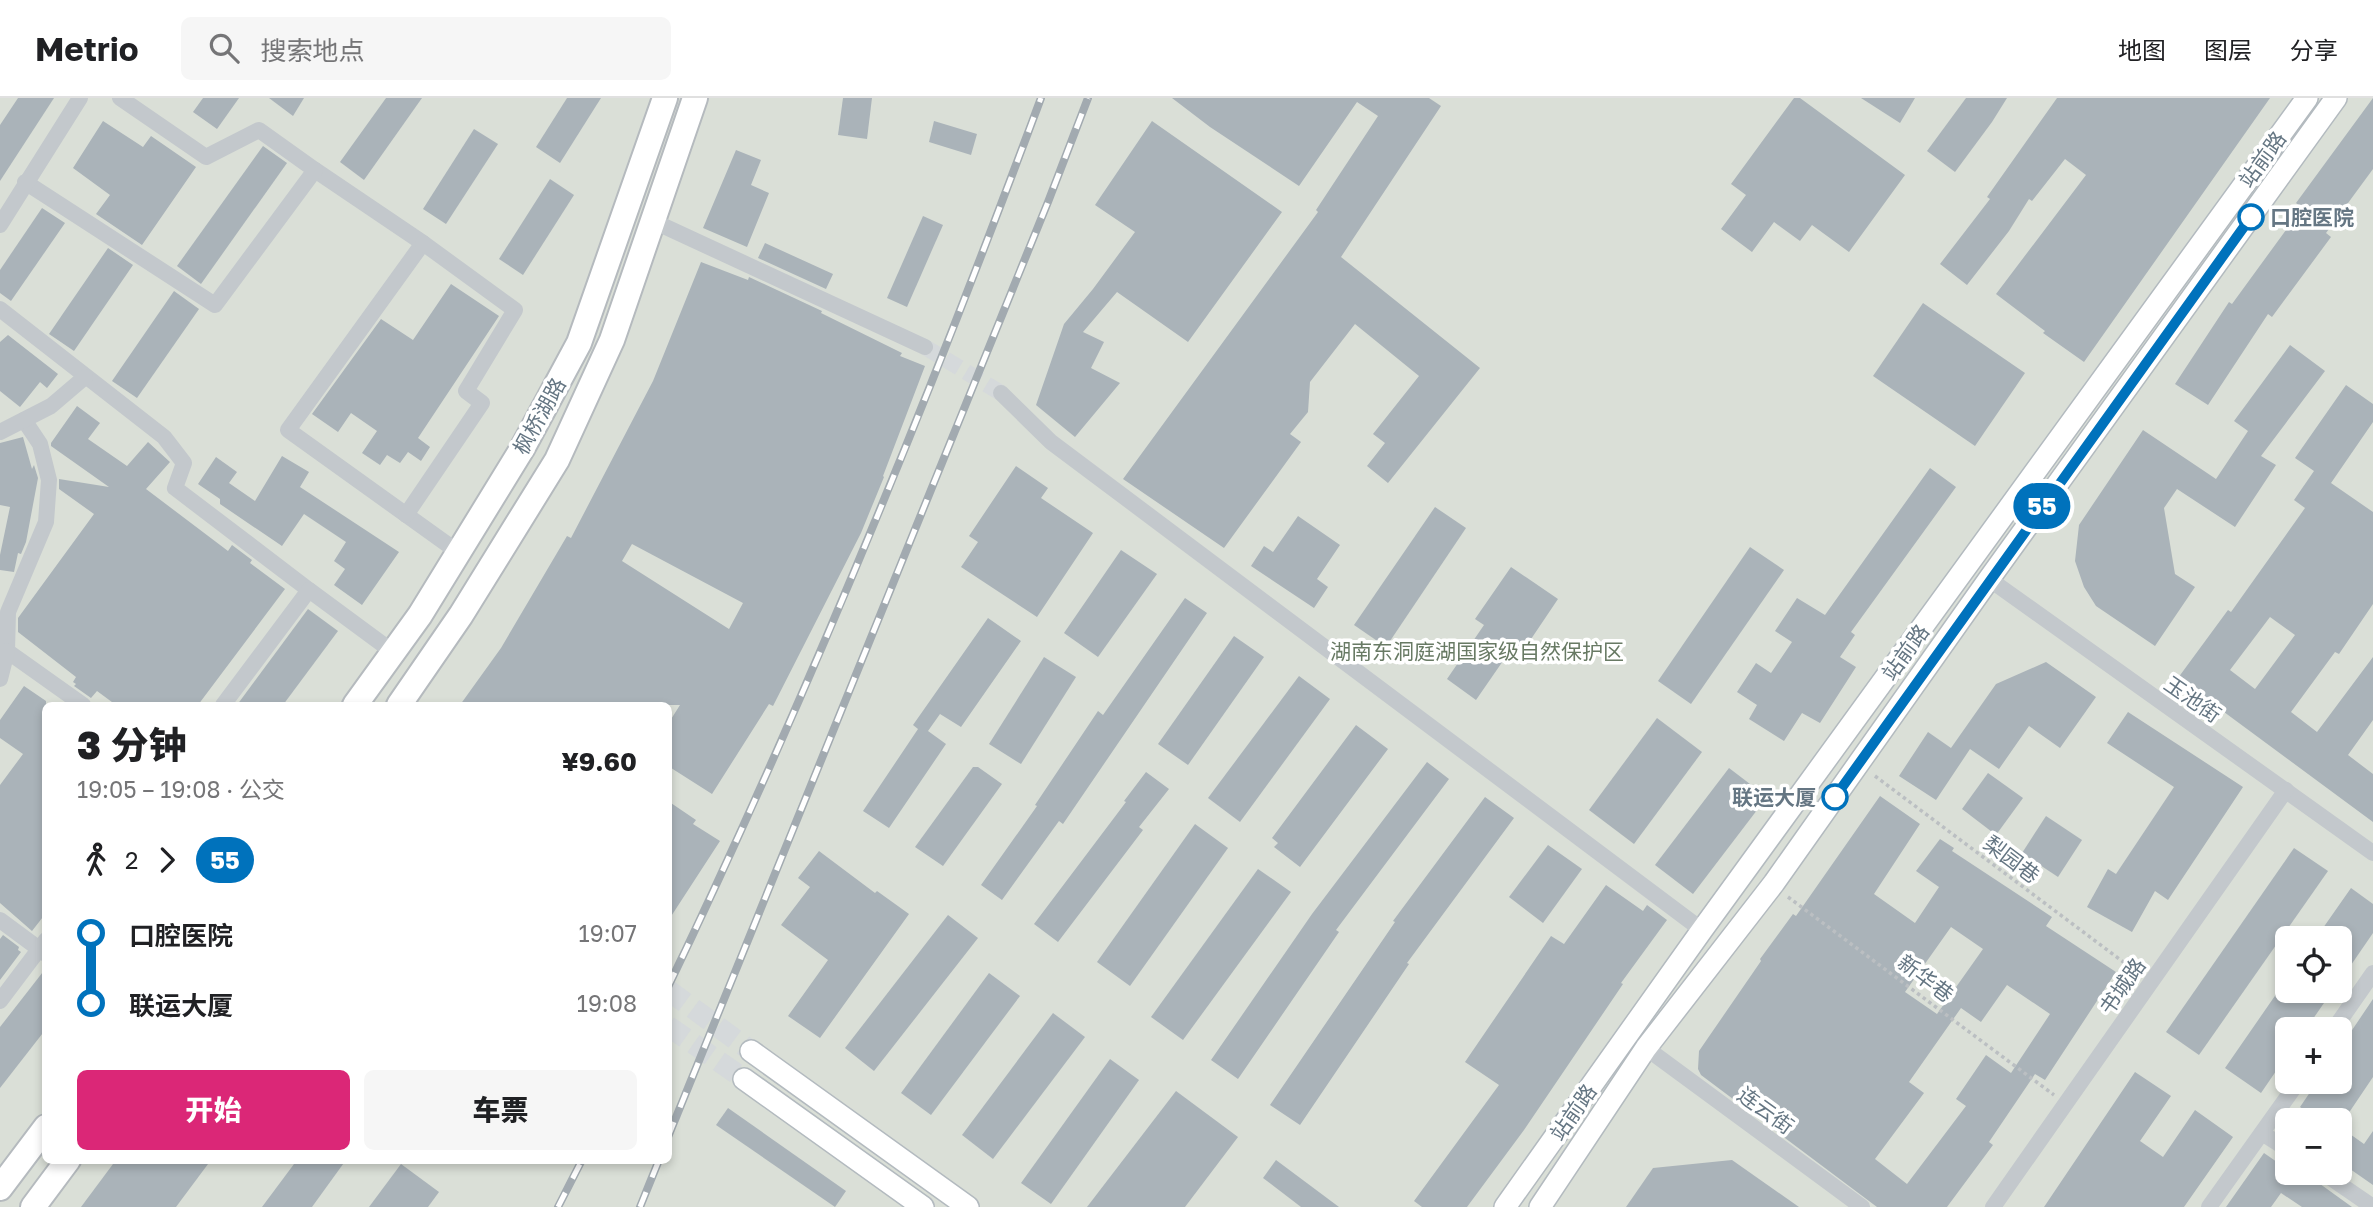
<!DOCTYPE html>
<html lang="zh">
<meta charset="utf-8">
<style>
:root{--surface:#fff;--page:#f6f6f6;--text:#202124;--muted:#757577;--line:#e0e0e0;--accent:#db2777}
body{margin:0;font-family:"Golos Text","Noto Sans SC",sans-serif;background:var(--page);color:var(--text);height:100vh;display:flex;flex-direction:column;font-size:26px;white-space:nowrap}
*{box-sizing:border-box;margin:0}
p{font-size:23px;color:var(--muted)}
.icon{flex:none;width:38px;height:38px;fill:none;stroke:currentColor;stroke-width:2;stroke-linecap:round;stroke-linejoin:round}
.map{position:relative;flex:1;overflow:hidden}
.side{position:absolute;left:42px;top:604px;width:630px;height:462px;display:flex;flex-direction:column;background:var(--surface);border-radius:10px;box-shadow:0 4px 10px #0003}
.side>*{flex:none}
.badge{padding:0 14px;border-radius:23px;font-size:24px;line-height:46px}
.buttons{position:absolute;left:2275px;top:828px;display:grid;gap:14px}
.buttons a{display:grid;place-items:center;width:77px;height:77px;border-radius:10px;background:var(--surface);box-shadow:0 4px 10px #0003;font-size:35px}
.map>.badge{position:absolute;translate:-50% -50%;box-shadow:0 0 0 4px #fff}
.legs{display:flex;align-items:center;gap:10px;height:77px;padding:0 35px;font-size:23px}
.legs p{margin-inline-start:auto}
.headline{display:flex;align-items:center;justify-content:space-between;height:119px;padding:0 35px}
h1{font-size:38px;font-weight:800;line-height:52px}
.button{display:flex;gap:14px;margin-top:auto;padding:14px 35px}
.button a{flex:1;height:80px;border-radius:10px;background:var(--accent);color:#fff;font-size:28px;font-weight:800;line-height:80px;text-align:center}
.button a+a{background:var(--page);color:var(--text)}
ul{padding:0 35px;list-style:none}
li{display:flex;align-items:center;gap:24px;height:70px;font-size:26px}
li i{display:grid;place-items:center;width:10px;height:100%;margin:0 9px;background:currentColor}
li i::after{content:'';width:18px;height:18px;margin:-9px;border:5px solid;border-radius:50%;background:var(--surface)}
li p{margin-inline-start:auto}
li:first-child i{background:linear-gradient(#0000 50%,currentColor 0)}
li:last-child i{background:linear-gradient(currentColor 50%,#0000 0)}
header{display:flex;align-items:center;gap:42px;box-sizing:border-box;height:98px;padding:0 35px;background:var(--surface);border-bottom:2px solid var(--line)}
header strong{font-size:33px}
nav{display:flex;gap:38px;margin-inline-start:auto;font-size:24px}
.search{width:490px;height:63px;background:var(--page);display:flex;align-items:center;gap:18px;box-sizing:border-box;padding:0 24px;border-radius:10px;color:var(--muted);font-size:26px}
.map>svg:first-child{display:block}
.green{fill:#dadfd7;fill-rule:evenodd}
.building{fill:#aab3b9;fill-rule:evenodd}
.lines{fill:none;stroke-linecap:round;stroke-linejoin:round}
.street-tunnel{stroke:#d5d9db;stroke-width:16;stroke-dasharray:16 8;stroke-linecap:butt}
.secondary-tunnel{stroke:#d5d9db;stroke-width:21;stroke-dasharray:21 10;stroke-linecap:butt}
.secondary-casing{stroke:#b3babf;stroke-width:24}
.primary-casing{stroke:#b5babe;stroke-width:28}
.path{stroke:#bbbfc2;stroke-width:3.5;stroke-dasharray:3.5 3.5;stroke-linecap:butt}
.street{stroke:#c3c8cc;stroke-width:16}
.secondary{stroke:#fff;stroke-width:21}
.primary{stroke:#fff;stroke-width:24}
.rail-casing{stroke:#a2aab0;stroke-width:8}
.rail{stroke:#fff;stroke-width:5;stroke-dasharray:16;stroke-linecap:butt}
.line-1-casing{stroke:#fff;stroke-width:16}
.line-1{stroke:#0072bc;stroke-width:10}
.stop-1-dot{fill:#fff;stroke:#0072bc;stroke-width:3.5}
.labels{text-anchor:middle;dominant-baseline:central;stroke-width:7;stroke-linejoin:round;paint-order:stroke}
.street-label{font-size:21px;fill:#657683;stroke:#fff}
.stop-label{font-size:21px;font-weight:bold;fill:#657683;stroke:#fff;text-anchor:start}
.park-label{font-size:21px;fill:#687a64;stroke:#fff}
</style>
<header>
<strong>Metrio</strong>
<div class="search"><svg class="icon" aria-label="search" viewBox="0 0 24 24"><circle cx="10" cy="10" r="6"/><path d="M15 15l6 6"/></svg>搜索地点</div>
<nav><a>地图</a><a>图层</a><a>分享</a></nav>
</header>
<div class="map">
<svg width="2373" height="1109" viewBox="0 0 2373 1109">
<rect width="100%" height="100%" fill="#fafaf8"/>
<path class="green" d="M 0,0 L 2373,0 L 2373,1109 L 0,1109 ZM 46,607 L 668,607 L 668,1062 L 46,1062 ZM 2287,840 L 2340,840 L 2340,892 L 2287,892 ZM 2287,931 L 2340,931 L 2340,984 L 2287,984 ZM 2287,1022 L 2340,1022 L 2340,1074 L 2287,1074 Z"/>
<g class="building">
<path d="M 18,0 L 54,0 L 0,83 L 0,27 Z"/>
<path d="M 203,0 L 239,0 L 217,31 L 193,14 Z"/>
<path d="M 269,0 L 304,0 L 293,18 Z"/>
<path d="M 386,0 L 422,0 L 364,82 L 340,64 Z"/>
<path d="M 567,0 L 601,0 L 560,65 L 536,49 Z"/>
<path d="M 843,0 L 872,0 L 867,41 L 838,37 Z"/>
<path d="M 1172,0 L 1429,0 L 1441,8 L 1341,159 L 1480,270 L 1388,385 L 1367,368 L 1385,345 L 1373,336 L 1419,278 L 1355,226 L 1310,284 L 1308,314 L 1290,336 L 1301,344 L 1224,450 L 1123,381 L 1318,114 L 1316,112 L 1378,18 L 1357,4 L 1299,88 L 1210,29 Z"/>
<path d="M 1794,0 L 1800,0 L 1905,77 L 1849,154 L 1812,127 L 1800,143 L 1774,124 L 1752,154 L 1721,131 L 1746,97 L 1731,86 Z"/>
<path d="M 1861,0 L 1915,0 L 1900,25 Z"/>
<path d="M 1966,0 L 2007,0 L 1992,24 L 1955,74 L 1927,53 Z"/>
<path d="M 2057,0 L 2270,0 L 2084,264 L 2043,235 L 2045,233 L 1996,196 L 2086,77 L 2065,61 L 2032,103 L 2029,101 L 2009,133 L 1967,187 L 1940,166 L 1990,101 L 1987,99 Z"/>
<path d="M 2373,0 L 2373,71 L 2326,135 L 2331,139 L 2272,219 L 2268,216 L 2208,307 L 2175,286 L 2229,204 L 2232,206 L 2302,110 L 2296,105 Z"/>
<path d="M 103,23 L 143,49 L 151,38 L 196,69 L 142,147 L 96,116 L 110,97 L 73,70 Z"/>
<path d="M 934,23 L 977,36 L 971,57 L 929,44 Z"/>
<path d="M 1152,23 L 1282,114 L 1188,244 L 1117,194 L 1083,234 L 1104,244 L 1091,270 L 1120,285 L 1075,339 L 1036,307 L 1064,226 L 1093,191 L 1135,134 L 1095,107 Z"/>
<path d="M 474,31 L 498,46 L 446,126 L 423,111 Z"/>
<path d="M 263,48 L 287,65 L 201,186 L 177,168 Z"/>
<path d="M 736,52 L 761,62 L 751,87 L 769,95 L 747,149 L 703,130 Z"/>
<path d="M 550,81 L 574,97 L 523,177 L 499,161 Z"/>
<path d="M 42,110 L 65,125 L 11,203 L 0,195 L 0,172 Z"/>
<path d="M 923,118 L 943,127 L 907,209 L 887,200 Z"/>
<path d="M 765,145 L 833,176 L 826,191 L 758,160 Z"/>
<path d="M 108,150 L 133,167 L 74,253 L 49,236 Z"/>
<path d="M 701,164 L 748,182 L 749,179 L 822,213 L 821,215 L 902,255 L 900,258 L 925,268 L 883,378 L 884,379 L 861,435 L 773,608 L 769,606 L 712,696 L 668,668 L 668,626 L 680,607 L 460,607 L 501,550 L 567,438 L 571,440 L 653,283 ZM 632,446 L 743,505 L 729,531 L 622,463 Z"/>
<path d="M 451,186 L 499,218 L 418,340 L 430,349 L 421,363 L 408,354 L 400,365 L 387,357 L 380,367 L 362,355 L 377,333 L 351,315 L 338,334 L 312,316 L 381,221 L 413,242 Z"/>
<path d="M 174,193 L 199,211 L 137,300 L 112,283 Z"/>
<path d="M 1923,205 L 2025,275 L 1975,348 L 1873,278 Z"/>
<path d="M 8,237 L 58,276 L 47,290 L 40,284 L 20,309 L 0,293 L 0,244 Z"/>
<path d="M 2290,247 L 2325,273 L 2261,358 L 2276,367 L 2235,429 L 2177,391 L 2164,410 L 2175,476 L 2195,489 L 2155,548 L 2096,508 L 2084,489 L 2075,463 L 2079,427 L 2143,332 L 2216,381 L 2248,333 L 2234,323 Z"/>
<path d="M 2346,287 L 2373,306 L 2373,324 L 2331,385 L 2373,414 L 2373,506 L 2339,556 L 2335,554 L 2291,614 L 2317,634 L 2373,559 L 2373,622 L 2348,657 L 2373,676 L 2373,724 L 2178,580 L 2228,512 L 2231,514 L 2305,410 L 2294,402 L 2314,373 L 2295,360 ZM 2270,519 L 2295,537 L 2255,591 L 2230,572 Z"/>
<path d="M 77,308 L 100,325 L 88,341 L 127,368 L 148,344 L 170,364 L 146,391 L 228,453 L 232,447 L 252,462 L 250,465 L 285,491 L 198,607 L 116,607 L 97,593 L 91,600 L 74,588 L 76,586 L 73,584 L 76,579 L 18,534 L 18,520 L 94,416 L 59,391 L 59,381 L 109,389 L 51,348 L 51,345 Z"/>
<path d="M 23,339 L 32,371 L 34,367 L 38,380 L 26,444 L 21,456 L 18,455 L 14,474 L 0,472 L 0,457 L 10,409 L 0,407 L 0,345 Z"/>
<path d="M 282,358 L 309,374 L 300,389 L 399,454 L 362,507 L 334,487 L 345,471 L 334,463 L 346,444 L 304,416 L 282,448 L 220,406 L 220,401 L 198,386 L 216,359 L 237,374 L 229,385 L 255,403 Z"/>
<path d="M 1016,368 L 1048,390 L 1041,400 L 1093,435 L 1037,519 L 961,469 L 978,444 L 969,438 Z"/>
<path d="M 1930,370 L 1956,389 L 1851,534 L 1855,537 L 1840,559 L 1856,569 L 1820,625 L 1802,615 L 1784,643 L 1749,621 L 1757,607 L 1737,594 L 1756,565 L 1771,575 L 1792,544 L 1775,533 L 1797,500 L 1825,517 Z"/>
<path d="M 1435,409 L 1466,430 L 1386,549 L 1354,527 Z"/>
<path d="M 1298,418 L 1340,447 L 1317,481 L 1328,489 L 1314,510 L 1251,468 L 1264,448 L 1273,454 Z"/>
<path d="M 1750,449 L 1784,472 L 1691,606 L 1658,583 Z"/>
<path d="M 1121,452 L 1157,476 L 1098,559 L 1064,535 Z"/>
<path d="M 1511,469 L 1558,501 L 1523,553 L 1514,547 L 1476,602 L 1447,581 L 1484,527 L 1475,521 Z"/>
<path d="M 1185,500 L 1207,515 L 1063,726 L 1059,723 L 1002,802 L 981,787 L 1037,708 L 1035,707 L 1098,613 L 1103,617 Z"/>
<path d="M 308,511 L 338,533 L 283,607 L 237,607 Z"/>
<path d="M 988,520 L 1021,543 L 961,629 L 940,616 L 928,633 L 946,646 L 889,730 L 863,713 L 918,631 L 913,627 Z"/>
<path d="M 1234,538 L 1264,559 L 1188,667 L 1158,646 Z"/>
<path d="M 1044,559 L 1076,579 L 1021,666 L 989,646 Z"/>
<path d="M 2046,564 L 2096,599 L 2060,650 L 2029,628 L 1999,671 L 1970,651 L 1936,702 L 1899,678 L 1928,634 L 1951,650 L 1996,586 Z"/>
<path d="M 1299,578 L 1330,601 L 1240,724 L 1208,700 Z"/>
<path d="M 24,588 L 46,603 L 46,815 L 32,833 L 0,805 L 0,687 L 23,656 L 0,640 L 0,622 Z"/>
<path d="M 2128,614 L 2243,689 L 2168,802 L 2155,793 L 2132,834 L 2087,809 L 2108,771 L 2116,776 L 2174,689 L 2107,645 Z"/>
<path d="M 1657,620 L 1702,654 L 1634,746 L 1589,712 Z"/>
<path d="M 1356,627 L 1388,651 L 1300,769 L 1274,749 L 1278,745 L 1272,740 Z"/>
<path d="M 1427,664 L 1449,681 L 1336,832 L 1339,834 L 1238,981 L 1211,962 L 1312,816 Z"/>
<path d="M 973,669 L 978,669 L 1002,686 L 943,768 L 915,749 Z"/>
<path d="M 1729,670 L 1767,699 L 1693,796 L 1655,767 Z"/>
<path d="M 1146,674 L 1169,691 L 1139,729 L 1143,732 L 1058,844 L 1034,826 L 1126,704 L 1124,703 Z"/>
<path d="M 1988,675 L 2023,700 L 1996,737 L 1962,711 Z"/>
<path d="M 1880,698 L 1920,726 L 1874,796 L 1915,825 L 1939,789 L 1916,773 L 1940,741 L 1954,750 L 1952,753 L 2052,819 L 2046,828 L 2116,874 L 2045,982 L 2035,976 L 1989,1044 L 1993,1047 L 1947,1109 L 1877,1109 L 1701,977 L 1698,971 L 1699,953 L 1761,863 L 1760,861 L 1793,816 L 1796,818 ZM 1951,829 L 1983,851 L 1937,916 L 1905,894 ZM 2007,887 L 2050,916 L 2011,975 L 1986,957 L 1956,1001 L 1966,1008 L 1907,1086 L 1875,1061 L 1924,995 L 1909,984 L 1961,910 L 1981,924 Z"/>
<path d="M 1485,699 L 1514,720 L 1407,865 L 1409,866 L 1300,1027 L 1270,1007 L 1395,824 L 1393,823 Z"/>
<path d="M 668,703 L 696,722 L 693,726 L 720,743 L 668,823 Z"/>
<path d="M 2046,718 L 2082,742 L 2058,779 L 2022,755 Z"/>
<path d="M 1195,726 L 1228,750 L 1130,888 L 1097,864 Z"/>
<path d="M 1548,747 L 1582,771 L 1543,825 L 1509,799 Z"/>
<path d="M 2294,750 L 2328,773 L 2199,957 L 2166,934 Z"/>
<path d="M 819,753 L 875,795 L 877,793 L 909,816 L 820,940 L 788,918 L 828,862 L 781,827 L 810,789 L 798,780 Z"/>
<path d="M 1258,771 L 1291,794 L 1183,942 L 1151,919 Z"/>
<path d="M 1606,787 L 1643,813 L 1647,807 L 1667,822 L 1621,885 L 1623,886 L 1524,1032 L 1467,1109 L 1422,1109 L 1414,1103 L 1499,987 L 1465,964 L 1551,838 L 1564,846 Z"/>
<path d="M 2351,790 L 2373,806 L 2373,835 L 2340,883 L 2340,840 L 2316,840 Z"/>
<path d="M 948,817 L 978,840 L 874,973 L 845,950 Z"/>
<path d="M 3,837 L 19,849 L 18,852 L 21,854 L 0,882 L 0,841 Z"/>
<path d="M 46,870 L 46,931 L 0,990 L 0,929 Z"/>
<path d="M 989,875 L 1020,898 L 931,1017 L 901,995 Z"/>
<path d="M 2279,892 L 2333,892 L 2306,931 L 2287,931 L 2287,957 L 2261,995 L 2225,970 Z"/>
<path d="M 2373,901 L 2373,979 L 2344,1022 L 2319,1022 L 2300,1009 L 2317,984 L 2340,984 L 2340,950 Z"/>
<path d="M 1053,915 L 1085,939 L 993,1061 L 962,1037 Z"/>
<path d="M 1110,961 L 1139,982 L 1051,1106 L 1021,1085 Z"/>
<path d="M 2135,974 L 2171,998 L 2140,1043 L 2163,1059 L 2195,1012 L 2233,1039 L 2184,1109 L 2044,1109 Z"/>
<path d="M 1176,993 L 1238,1039 L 1185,1109 L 1087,1109 Z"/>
<path d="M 728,1010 L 846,1093 L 835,1109 L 716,1027 Z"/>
<path d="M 2340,1029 L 2364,1046 L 2373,1033 L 2373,1087 L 2340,1064 Z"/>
<path d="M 2264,1055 L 2287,1071 L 2287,1074 L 2293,1074 L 2305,1083 L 2309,1078 L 2352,1109 L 2302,1109 L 2281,1095 L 2271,1109 L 2226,1109 Z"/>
<path d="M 116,1062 L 211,1062 L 176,1109 L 81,1109 Z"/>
<path d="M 297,1062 L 346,1062 L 312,1109 L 262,1109 Z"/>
<path d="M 1276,1062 L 1339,1109 L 1301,1109 L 1263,1080 Z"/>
<path d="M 1732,1062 L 1799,1109 L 1626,1109 L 1653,1070 Z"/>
<path d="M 401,1066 L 439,1094 L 428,1109 L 369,1109 Z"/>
</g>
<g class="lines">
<path class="street-tunnel" d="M 925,249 L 1001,295"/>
<g class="secondary-tunnel">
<path d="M 668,892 L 751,953"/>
<path d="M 668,928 L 744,981"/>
</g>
<g class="secondary-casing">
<g id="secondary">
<path d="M 751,953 L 968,1109"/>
<path d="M 744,981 L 923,1109"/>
<path d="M 1505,1109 L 1702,832 L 2307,0"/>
<path d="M 1540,1109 L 1646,950 L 1774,785 L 1989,481 L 2336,0"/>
</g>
</g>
<g class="primary-casing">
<g id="primary">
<path d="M 355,607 L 420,517 L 522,351 L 579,245 L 665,0"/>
<path d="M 399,607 L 461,517 L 557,362 L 612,242 L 695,0"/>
<path d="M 0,1090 L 46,1029"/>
<path d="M 33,1109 L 68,1062"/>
</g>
</g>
<g class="path">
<path d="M 1875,678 L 2130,869"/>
<path d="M 1788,799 L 2054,997"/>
</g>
<g class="street">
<path d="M 315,72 L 423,145 L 288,332 L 458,454"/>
<path d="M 25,84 L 215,207 L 315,72 L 259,32 L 206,59 L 120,0"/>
<path d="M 655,124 L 925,249"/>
<path d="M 0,127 L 80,0"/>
<path d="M 0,211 L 164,339 L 184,365 L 175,390 L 309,492"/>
<path d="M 1001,295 L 1051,344 L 1702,832"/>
<path d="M 24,322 L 40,346 L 49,382 L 46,424 L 8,514 L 7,553 L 83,607"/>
<path d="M 0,334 L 51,308 L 85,279"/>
<path d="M 406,417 L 482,305 L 466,293 L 515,212 L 423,145"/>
<path d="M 1989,481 L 2373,755"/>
<path d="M 0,581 L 7,553"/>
<path d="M 223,607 L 309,492 L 393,554"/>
<path d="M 0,822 L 46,856"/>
<path d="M 0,903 L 46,842"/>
<path d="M 2334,931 L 2373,875"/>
<path d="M 1646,950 L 1862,1109"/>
<path d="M 2262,1035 L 2287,1051"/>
<path d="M 2322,1074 L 2373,1109"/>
<path d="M 1993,1109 L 2286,692"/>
<path d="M 2209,1109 L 2298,984"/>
</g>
<use href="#secondary" class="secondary"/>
<use href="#primary" class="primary"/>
<g class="rail-casing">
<g id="rail">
<path d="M 668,889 C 807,599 929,301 1041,0"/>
<path d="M 668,1039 L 1048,104 L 1088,0"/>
<path d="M 558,1109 L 582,1062"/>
<path d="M 640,1109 L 659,1062"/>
</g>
</g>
<use href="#rail" class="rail"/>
</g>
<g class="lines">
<g class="line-1-casing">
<path id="line-1" d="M 1835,699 L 2251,119"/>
</g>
<use href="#line-1" class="line-1"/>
</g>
<g class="stop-1-dot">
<circle cx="2251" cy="119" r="12"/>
<circle cx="1835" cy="699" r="12"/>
</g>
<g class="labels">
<g class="street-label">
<text transform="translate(2262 61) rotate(-54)">站前路</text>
<text transform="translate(539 318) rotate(-61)">枫桥湖路</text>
<text transform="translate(1905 554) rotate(-54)">站前路</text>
<text transform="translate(2193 601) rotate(35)">玉池街</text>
<text transform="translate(2012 761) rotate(37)">梨园巷</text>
<text transform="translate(1926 880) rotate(37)">新华巷</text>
<text transform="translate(2122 888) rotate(-55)">书城路</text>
<text transform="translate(1766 1012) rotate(36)">连云街</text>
<text transform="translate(1573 1014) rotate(-55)">站前路</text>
</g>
<g class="stop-label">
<text x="2270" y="119">口腔医院</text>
<text x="1816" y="699" text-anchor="end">联运大厦</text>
</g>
<g class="park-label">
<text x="1477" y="553">湖南东洞庭湖国家级自然保护区</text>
</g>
</g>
</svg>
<div class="buttons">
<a><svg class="icon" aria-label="locate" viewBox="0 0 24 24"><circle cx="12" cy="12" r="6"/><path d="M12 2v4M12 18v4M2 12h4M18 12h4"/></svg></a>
<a>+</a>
<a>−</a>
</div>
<b class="badge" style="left:2042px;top:408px;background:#0072bc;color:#fff">55</b>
<section class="side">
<div class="headline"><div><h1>3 分钟</h1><p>19:05 – 19:08 · 公交</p></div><b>¥9.60</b></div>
<div class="legs"><svg class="icon" aria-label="walk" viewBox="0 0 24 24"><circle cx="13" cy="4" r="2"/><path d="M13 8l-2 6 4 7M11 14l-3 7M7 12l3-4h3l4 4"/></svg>2<svg class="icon" aria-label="forward" viewBox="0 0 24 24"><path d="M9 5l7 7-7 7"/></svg><b class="badge" style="background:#0072bc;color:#fff">55</b></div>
<ul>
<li><i style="color:#0072bc"></i><b>口腔医院</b><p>19:07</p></li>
<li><i style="color:#0072bc"></i><b>联运大厦</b><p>19:08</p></li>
</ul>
<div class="button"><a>开始</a><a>车票</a></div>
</section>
</div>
